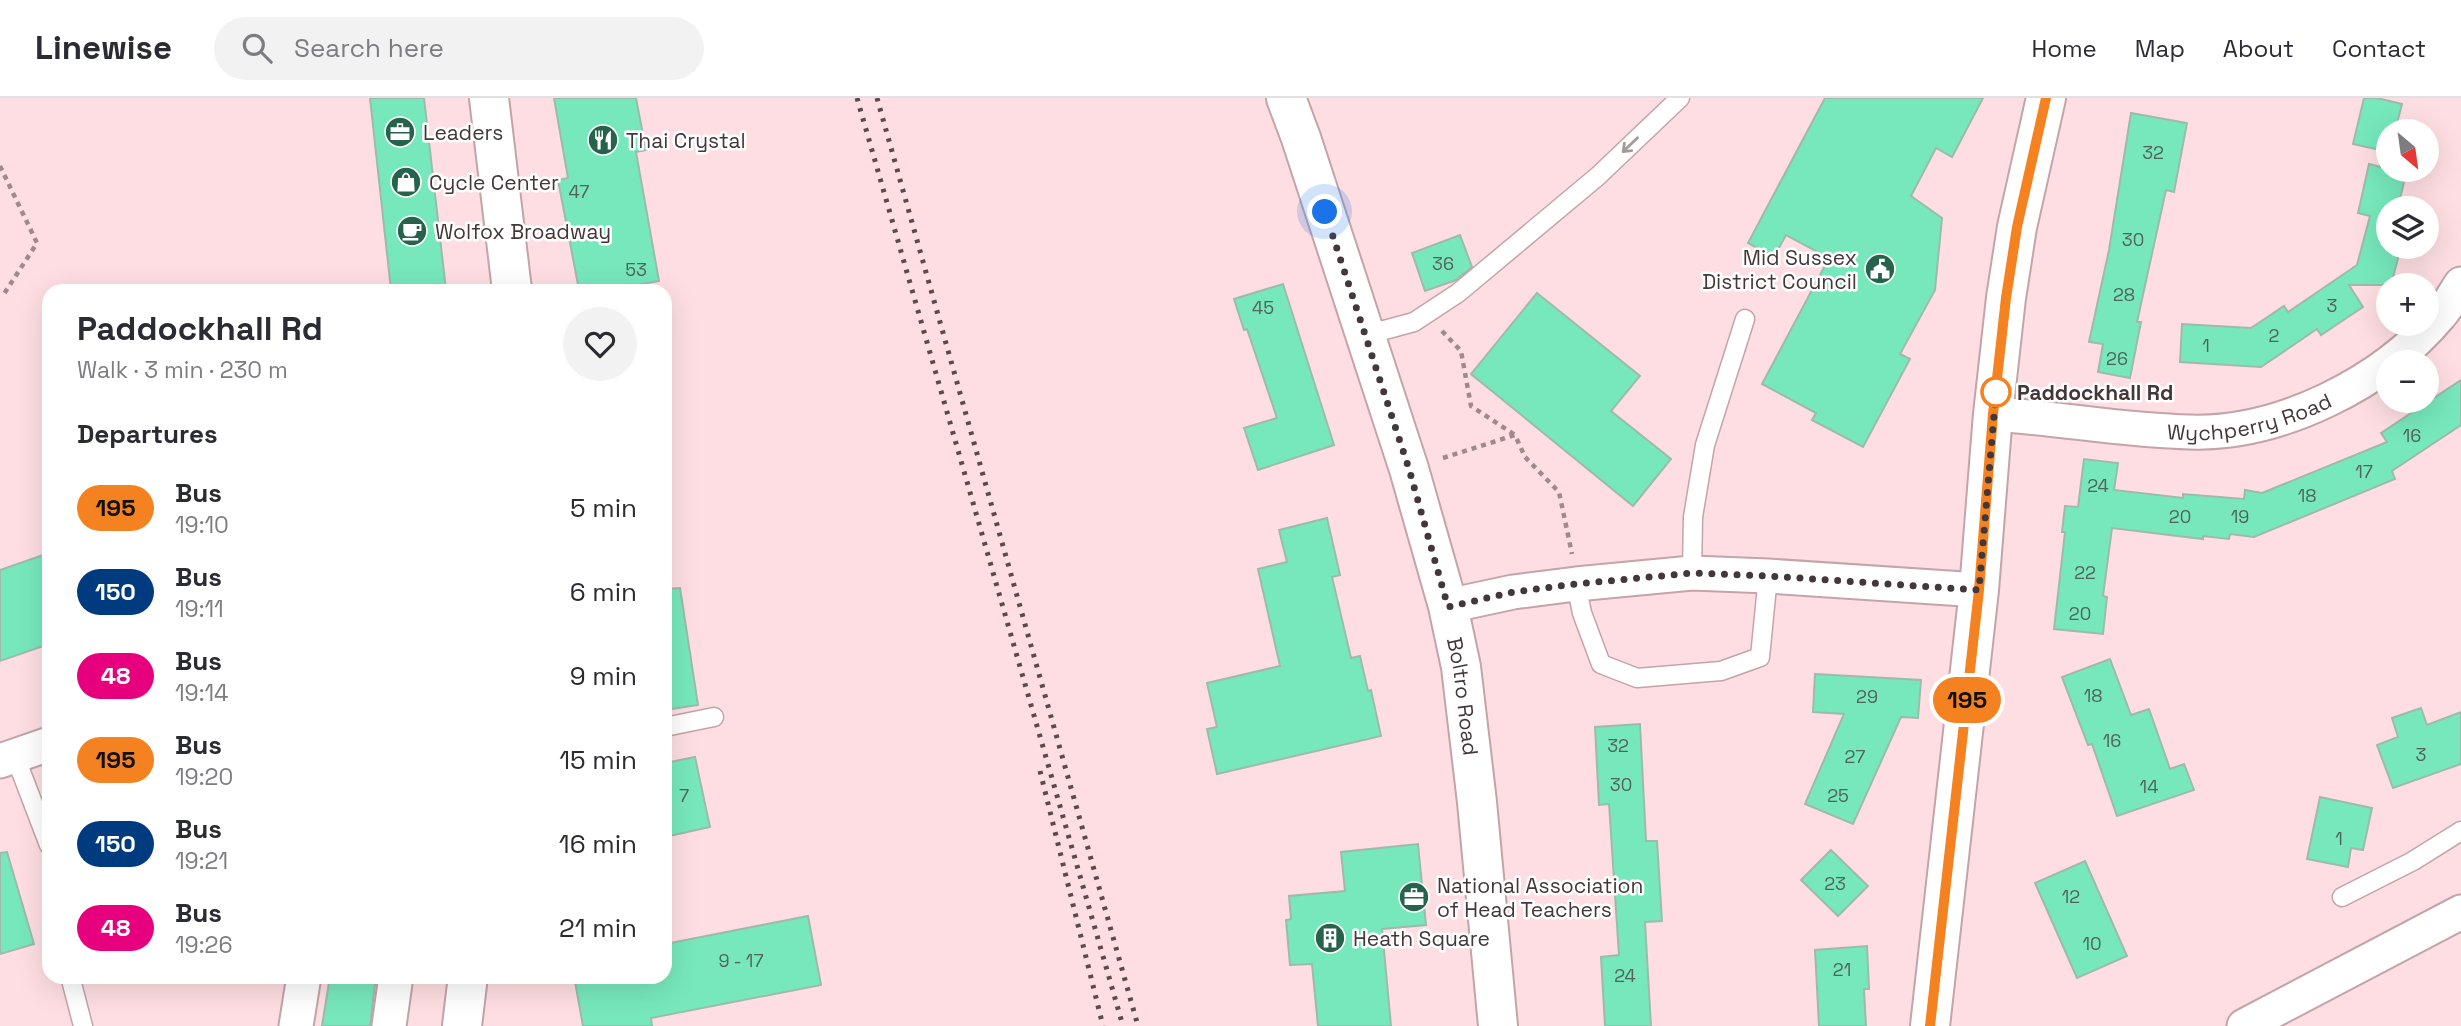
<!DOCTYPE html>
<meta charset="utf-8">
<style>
:root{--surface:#fff;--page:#f2f2f3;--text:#2b2b33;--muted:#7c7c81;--line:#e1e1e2}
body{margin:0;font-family:"Space Grotesk",sans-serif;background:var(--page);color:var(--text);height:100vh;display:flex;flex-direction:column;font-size:26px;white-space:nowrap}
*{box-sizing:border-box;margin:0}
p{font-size:23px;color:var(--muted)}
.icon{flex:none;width:38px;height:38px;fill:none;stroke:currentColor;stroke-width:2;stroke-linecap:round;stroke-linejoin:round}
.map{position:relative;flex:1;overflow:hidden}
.sheet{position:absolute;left:42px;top:186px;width:630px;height:700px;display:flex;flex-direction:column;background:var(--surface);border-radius:21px;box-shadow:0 7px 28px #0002}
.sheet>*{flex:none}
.badge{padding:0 14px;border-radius:23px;font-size:24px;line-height:46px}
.needle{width:46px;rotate:151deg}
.fabs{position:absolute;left:2376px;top:21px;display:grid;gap:14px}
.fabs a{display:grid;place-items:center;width:63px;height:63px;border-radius:50%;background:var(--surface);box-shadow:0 7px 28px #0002;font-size:35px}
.you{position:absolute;width:35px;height:35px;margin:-18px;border:5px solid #fff;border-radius:50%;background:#1a73e8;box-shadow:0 0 0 10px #1a73e833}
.map>.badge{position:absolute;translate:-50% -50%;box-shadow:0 0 0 4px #fff}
h2{padding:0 35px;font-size:26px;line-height:63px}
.round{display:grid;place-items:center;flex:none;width:74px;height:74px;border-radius:37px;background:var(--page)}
.summary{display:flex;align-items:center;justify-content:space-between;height:119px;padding:0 35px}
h1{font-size:33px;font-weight:700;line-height:52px}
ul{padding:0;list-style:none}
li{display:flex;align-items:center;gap:21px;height:84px;padding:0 35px}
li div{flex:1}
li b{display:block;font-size:26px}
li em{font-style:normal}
li .badge{min-width:77px;font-weight:700;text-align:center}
header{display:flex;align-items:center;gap:42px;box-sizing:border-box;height:98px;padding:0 35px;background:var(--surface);border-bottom:2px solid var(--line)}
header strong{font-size:33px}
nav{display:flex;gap:38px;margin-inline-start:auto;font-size:24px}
.search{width:490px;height:63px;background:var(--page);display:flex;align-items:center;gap:18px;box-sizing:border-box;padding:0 24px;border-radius:38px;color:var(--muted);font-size:26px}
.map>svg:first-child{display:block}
.building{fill:#77e8bc;stroke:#9dbaad;stroke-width:2}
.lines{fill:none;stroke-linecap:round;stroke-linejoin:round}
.lane-casing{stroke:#c3a4a8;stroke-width:21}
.street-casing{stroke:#c3a4a8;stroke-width:37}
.secondary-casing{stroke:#c3a4a8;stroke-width:42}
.path{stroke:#9f898c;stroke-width:4.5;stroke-dasharray:5 5;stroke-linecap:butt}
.lane{stroke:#fff;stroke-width:18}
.street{stroke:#fff;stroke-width:33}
.secondary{stroke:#fff;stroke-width:38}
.rail{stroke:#594a4c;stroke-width:5;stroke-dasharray:3.5 7;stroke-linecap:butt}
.oneway{stroke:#a29b9c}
.line-casing{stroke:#fff;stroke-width:16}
.line{stroke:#f58220;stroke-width:10}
.walk{stroke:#443739;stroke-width:7;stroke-dasharray:0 12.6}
.stop-dot{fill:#fff;stroke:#f58220;stroke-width:3.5}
.labels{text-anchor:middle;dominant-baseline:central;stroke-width:5;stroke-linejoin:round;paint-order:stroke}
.number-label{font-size:18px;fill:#51635a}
.poi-label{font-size:21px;fill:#443739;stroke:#fff;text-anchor:start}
.stop-label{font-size:21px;font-weight:bold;fill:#443739;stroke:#fff;text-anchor:start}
.street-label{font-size:21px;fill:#443739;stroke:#fff}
</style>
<header>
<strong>Linewise</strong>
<div class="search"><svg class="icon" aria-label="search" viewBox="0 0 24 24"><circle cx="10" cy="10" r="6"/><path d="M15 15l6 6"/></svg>Search here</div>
<nav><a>Home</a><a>Map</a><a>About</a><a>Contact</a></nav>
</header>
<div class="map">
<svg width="2461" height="928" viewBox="0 0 2461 928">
<rect width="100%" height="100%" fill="#fedee2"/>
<g class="building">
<path d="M 370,0 L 424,0 L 446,192 L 391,192 Z"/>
<path d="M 554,0 L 636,0 L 646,52 L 636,54 L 659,183 L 611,192 L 579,192 L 558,82 L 568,80 Z"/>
<path d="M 1825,0 L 1983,0 L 1952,59 L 1936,50 L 1911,98 L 1942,120 L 1935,192 L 1900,256 L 1910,261 L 1863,349 L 1812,322 L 1816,315 L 1762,286 L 1829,160 L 1786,137 L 1774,159 L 1748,145 Z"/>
<path d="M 2364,0 L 2377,0 L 2402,6 L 2395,33 L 2389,33 L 2389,54 L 2353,46 Z"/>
<path d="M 2131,15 L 2187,25 L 2174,94 L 2166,92 L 2137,224 L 2141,224 L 2130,280 L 2098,274 L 2103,246 L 2089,244 L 2109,152 Z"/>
<path d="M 2369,66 L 2406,75 L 2398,110 L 2389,110 L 2388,149 L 2401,149 L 2391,187 L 2349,187 L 2363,209 L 2321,237 L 2317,231 L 2261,269 L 2180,264 L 2182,226 L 2251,230 L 2284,208 L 2288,214 L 2357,167 L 2370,118 L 2358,115 Z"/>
<path d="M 1460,137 L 1472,169 L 1456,182 L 1425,193 L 1412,155 Z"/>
<path d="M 1283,186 L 1334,347 L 1258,372 L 1244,330 L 1277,320 L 1247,231 L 1244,232 L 1234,201 Z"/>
<path d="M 1537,195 L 1640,278 L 1611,313 L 1671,361 L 1633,408 L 1471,276 Z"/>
<path d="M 2461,282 L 2461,327 L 2392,373 L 2395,381 L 2254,439 L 2230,436 L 2229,441 L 2203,438 L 2203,441 L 2112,430 L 2103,498 L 2107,499 L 2103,536 L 2054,531 L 2065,434 L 2062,434 L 2065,408 L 2078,409 L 2084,361 L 2118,365 L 2114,392 L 2183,400 L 2183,396 L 2244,401 L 2245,392 L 2262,395 L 2387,344 L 2381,335 Z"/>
<path d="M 1327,420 L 1340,477 L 1332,479 L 1351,560 L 1360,558 L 1368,593 L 1371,592 L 1381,638 L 1217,676 L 1207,631 L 1217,629 L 1207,585 L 1280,568 L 1258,471 L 1287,464 L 1279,432 Z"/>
<path d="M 49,455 L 49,546 L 0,563 L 0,472 Z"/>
<path d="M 680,490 L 698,607 L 665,612 L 665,491 Z"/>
<path d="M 2110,561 L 2131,617 L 2149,611 L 2170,671 L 2184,666 L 2194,692 L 2117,718 L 2092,646 L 2088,647 L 2062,579 Z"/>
<path d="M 1815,576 L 1921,582 L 1918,620 L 1901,619 L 1853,726 L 1805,706 L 1844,616 L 1813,614 Z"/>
<path d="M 2421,610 L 2427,627 L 2461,614 L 2461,666 L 2393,690 L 2377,647 L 2398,639 L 2392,620 Z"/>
<path d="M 1640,626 L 1646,743 L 1657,743 L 1662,823 L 1645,824 L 1651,928 L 1605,928 L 1601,859 L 1619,857 L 1609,706 L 1599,707 L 1595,629 Z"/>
<path d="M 695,659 L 710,729 L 665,739 L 665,665 Z"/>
<path d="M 2320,699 L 2372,710 L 2363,752 L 2351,750 L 2348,769 L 2307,761 Z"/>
<path d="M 1418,746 L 1426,827 L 1382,831 L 1391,928 L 1318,928 L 1312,866 L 1290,867 L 1286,822 L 1291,821 L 1289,798 L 1345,793 L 1341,754 Z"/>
<path d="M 1831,752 L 1868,788 L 1838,818 L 1801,782 Z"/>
<path d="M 7,754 L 34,846 L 0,856 L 0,755 Z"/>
<path d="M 2085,763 L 2127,858 L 2077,880 L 2035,785 Z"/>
<path d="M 808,818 L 821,887 L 651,920 L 652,928 L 583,928 L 574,878 L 665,878 L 665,846 Z"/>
<path d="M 1867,848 L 1869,891 L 1864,891 L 1866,928 L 1819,928 L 1815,852 Z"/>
<path d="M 330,878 L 376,878 L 370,928 L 322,928 Z"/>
</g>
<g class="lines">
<g class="lane-casing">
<g id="lane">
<path d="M 1366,237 L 1414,224 L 1458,195 L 1598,78 L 1680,0"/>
<path d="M 1692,475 L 1693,419 L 1705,347 L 1745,221"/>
<path d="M 1576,486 L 1582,515 L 1601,566 L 1637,580 L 1721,573 L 1760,559 L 1768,478"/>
<path d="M 665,629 L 714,619"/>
<path d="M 15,658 L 49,747"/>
<path d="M 2342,799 L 2413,763 L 2461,733"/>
<path d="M 70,878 L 83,928"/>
</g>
</g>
<g class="street-casing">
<g id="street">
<path id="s1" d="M 1993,316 C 2059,320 2124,333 2190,334 C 2279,337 2383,285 2440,217 C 2448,208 2454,196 2461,186"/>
<path d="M 1448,508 L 1513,494 L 1576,486 L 1692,475 L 1768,478 L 1979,492"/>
<path d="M 0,663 L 49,646"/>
<path d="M 296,928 L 304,878"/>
<path d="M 389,928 L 396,878"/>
<path d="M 2244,928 L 2461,814"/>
</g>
</g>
<g class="secondary-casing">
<g id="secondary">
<path d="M 489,0 L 512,192"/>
<path id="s2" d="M 1286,0 L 1301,40 L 1409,371 L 1448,508 L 1461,569 L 1477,704 L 1498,928"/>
<path d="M 462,928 L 468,878"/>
<path d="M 1930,928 L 1979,492 L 1993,316 L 2006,200 L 2017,129 L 2046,0"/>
</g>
</g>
<g class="path">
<path d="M 0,68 L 37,145 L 2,199"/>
<path d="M 1442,233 L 1461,253 L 1471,308 L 1515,337"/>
<path d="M 1443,360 L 1515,337 L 1525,359 L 1559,394 L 1572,456"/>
</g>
<use href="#lane" class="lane"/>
<use href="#street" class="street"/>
<use href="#secondary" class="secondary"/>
<g class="rail">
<path d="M 857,0 L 1123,928"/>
<path d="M 877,0 L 1138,928"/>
<path d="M 1040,673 L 1103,928"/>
</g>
</g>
<defs><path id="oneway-shaft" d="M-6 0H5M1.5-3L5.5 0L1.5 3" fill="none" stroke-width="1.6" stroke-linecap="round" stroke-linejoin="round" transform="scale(1.75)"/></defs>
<use class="oneway" href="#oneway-shaft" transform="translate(1630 47) rotate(136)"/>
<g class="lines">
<g class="line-casing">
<path id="line" d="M 1930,928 L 1979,492 L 1993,316 L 2006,200 L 2017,129 L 2046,0"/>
</g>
<use href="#line" class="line"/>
<path class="walk" d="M 1325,114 L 1409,371 L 1448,509 L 1513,494 L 1576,486 L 1692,475 L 1768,478 L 1979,492 L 1996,294"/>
</g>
<defs>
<g id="office-disc" transform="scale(1.575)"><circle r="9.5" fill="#27624c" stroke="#fff"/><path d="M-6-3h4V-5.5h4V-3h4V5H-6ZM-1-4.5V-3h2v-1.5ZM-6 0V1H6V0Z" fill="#fff"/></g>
<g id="restaurant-disc" transform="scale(1.575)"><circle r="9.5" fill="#27624c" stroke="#fff"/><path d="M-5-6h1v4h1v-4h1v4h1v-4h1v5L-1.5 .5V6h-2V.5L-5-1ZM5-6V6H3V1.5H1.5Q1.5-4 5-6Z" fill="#fff"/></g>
<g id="shop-disc" transform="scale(1.575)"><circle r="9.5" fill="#27624c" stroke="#fff"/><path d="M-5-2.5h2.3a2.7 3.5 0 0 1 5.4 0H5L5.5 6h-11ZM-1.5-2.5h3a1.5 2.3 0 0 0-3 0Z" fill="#fff"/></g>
<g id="cafe-disc" transform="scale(1.575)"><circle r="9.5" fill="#27624c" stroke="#fff"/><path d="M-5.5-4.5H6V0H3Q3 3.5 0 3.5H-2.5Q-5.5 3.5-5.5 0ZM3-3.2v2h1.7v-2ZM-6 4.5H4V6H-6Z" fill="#fff"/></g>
<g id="civic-disc" transform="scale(1.575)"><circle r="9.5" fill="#27624c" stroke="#fff"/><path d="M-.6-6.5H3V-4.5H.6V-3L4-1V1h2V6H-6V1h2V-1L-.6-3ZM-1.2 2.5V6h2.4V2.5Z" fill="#fff"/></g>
<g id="building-disc" transform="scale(1.575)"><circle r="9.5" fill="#27624c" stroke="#fff"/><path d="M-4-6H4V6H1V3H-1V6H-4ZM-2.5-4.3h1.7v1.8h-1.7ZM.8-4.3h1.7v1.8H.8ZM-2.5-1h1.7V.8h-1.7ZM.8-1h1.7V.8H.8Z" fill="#fff"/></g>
</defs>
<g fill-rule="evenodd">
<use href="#office-disc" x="400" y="34"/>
<use href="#restaurant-disc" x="603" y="42"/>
<use href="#shop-disc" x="406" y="84"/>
<use href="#cafe-disc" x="412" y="133"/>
<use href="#civic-disc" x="1880" y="171"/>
<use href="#office-disc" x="1414" y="799"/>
<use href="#building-disc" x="1330" y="840"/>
</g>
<circle class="stop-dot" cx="1996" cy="294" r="14"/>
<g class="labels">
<g class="number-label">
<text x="2153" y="54">32</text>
<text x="579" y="93">47</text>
<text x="2133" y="141">30</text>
<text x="1443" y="165">36</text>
<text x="636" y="171">53</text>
<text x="2124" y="196">28</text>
<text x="2332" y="207">3</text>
<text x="1263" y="209">45</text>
<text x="2274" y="237">2</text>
<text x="2206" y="247">1</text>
<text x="2117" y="260">26</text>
<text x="2412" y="337">16</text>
<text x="2364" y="373">17</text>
<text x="2098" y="387">24</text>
<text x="2307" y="397">18</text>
<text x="2180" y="418">20</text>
<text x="2240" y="418">19</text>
<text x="2085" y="474">22</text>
<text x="2080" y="515">20</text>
<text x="2093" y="597">18</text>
<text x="1867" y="598">29</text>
<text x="2112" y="642">16</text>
<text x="1618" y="647">32</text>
<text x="2421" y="656">3</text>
<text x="1855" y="658">27</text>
<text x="1621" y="686">30</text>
<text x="2149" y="688">14</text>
<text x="684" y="697">7</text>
<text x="1838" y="697">25</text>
<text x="2339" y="740">1</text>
<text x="1835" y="785">23</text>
<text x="2071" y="798">12</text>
<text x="2092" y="845">10</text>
<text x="741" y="862">9 - 17</text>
<text x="1842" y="871">21</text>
<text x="1625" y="877">24</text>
</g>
<g class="poi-label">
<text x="423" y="34">Leaders</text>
<text x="626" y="42">Thai Crystal</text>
<text x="429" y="84">Cycle Center</text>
<text x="435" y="133">Wolfox Broadway</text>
<text x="1857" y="159" text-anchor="end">Mid Sussex<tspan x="1857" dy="24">District Council</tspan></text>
<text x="1437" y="787">National Association<tspan x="1437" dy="24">of Head Teachers</tspan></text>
<text x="1353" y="840">Heath Square</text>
</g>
<g class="stop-label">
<text x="2017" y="294">Paddockhall Rd</text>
</g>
<g class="street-label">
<text stroke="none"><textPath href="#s1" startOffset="259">Wychperry Road</textPath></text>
<text stroke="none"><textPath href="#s2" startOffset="625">Boltro Road</textPath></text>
</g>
</g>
</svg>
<div class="fabs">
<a><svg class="needle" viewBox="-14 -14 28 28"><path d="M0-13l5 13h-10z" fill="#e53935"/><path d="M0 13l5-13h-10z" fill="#7c7c81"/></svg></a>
<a><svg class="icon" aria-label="layers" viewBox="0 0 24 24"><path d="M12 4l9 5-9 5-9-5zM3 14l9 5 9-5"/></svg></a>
<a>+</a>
<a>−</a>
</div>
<div class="you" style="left:1325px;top:114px"></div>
<b class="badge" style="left:1967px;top:602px;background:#f58220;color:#111">195</b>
<section class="sheet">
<div class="summary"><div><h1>Paddockhall Rd</h1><p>Walk · 3 min · 230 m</p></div><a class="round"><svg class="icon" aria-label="heart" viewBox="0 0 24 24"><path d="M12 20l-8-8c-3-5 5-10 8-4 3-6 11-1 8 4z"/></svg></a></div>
<h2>Departures</h2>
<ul>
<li><span class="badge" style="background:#f58220;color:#111">195</span><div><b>Bus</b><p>19:10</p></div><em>5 min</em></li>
<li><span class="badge" style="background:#003b80;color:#fff">150</span><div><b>Bus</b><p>19:11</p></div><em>6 min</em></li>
<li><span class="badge" style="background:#e6007e;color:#fff">48</span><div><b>Bus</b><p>19:14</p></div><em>9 min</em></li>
<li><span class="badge" style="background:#f58220;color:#111">195</span><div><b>Bus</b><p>19:20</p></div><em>15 min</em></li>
<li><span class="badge" style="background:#003b80;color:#fff">150</span><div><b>Bus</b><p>19:21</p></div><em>16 min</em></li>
<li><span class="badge" style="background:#e6007e;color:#fff">48</span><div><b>Bus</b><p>19:26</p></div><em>21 min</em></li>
</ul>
</section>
</div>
